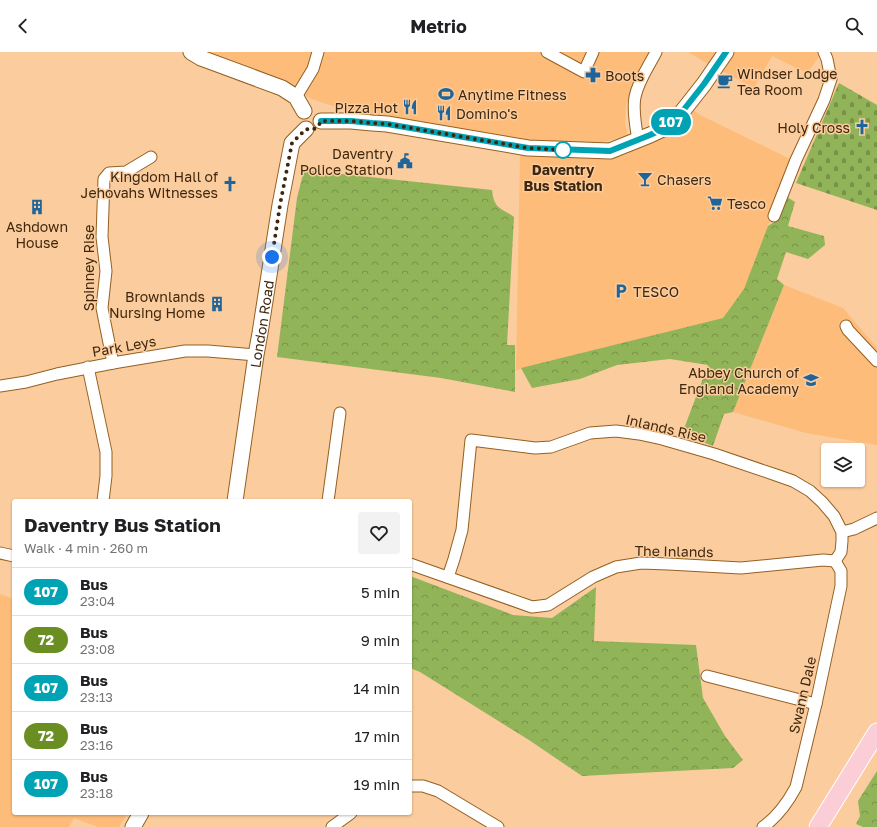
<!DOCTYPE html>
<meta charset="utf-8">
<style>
:root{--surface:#fff;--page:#f2f2f2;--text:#202124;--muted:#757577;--line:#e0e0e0}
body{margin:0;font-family:"Golos Text",sans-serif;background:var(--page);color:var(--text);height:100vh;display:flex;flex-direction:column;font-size:15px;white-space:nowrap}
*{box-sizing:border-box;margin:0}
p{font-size:13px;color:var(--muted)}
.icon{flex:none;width:22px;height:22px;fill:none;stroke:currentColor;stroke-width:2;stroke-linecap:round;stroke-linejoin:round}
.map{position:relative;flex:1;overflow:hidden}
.panel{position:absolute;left:12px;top:447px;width:400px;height:316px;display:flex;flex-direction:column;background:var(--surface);border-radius:4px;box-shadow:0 1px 3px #0004}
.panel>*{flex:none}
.badge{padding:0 8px;border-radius:13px;font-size:14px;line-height:26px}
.fabs{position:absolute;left:821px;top:391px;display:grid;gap:8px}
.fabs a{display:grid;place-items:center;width:44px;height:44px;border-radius:4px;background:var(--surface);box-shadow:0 1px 3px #0004;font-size:20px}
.you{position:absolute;width:20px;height:20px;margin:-10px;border:3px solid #fff;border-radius:50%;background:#1a73e8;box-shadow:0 0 0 6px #1a73e833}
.map>.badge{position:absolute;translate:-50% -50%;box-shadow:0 0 0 2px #fff}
.round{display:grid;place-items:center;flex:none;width:42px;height:42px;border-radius:4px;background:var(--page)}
.headline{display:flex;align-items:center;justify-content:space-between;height:68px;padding:0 12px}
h1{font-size:19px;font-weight:700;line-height:30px}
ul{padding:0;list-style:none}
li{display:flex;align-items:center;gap:12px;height:48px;padding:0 12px;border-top:1px solid var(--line)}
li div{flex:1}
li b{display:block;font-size:15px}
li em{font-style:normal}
li .badge{min-width:44px;font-weight:700;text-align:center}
header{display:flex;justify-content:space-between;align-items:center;height:52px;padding:0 12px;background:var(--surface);font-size:18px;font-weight:700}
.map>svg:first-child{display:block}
.built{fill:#fdbc7a}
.forest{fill:url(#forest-crowns)}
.cemetery{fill:url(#cemetery-stones)}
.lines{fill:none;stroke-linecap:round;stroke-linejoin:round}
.street-casing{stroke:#946022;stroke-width:13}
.secondary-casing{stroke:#946022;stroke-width:17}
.primary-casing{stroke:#fff;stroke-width:19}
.street{stroke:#fff;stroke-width:11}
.secondary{stroke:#fff;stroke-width:15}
.primary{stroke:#fbcdd6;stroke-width:17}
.line-casing{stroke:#fff;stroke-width:9}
.line{stroke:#00a3b4;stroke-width:6}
.walk{stroke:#3e270e;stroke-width:4;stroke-dasharray:0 7.2}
.stop-dot{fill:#fff;stroke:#00a3b4;stroke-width:2}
.labels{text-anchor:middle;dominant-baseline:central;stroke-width:3;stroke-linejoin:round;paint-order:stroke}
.poi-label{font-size:14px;fill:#3e270e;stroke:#fbcc9d;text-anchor:start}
.stop-label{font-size:14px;font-weight:bold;fill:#3e270e;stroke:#fbcc9d}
.street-label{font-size:14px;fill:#3e270e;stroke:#fbcc9d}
</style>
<header><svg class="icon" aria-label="back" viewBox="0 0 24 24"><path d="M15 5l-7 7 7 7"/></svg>Metrio<svg class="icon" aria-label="search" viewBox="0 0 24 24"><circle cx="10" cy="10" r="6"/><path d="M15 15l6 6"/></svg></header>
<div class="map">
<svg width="877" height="775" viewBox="0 0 877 775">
<defs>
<pattern id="forest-crowns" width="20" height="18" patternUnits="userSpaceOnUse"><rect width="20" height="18" fill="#92b459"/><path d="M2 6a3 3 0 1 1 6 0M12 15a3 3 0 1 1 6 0" fill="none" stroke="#799248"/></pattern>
<pattern id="cemetery-stones" width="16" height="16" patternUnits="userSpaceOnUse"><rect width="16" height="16" fill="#92b459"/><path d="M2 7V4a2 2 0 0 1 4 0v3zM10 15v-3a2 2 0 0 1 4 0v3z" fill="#799248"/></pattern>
</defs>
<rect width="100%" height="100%" fill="#fbcc9d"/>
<g class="built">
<path d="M 205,0 L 651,0 L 626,52 L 625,71 L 628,84 L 603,90 L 569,91 L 527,88 L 378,68 L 314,48 L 269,24 Z"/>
<path d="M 688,0 L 819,0 L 821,2 L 807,21 L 772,4 L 754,36 L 710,13 Z"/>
<path d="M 693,58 L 700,63 L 792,108 L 746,235 L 723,266 L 516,318 L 520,103 L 594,107 L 624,103 L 663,83 Z"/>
<path d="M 784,233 L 843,256 L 877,296 L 877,393 L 806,381 L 733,360 Z"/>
<path d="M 0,542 L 14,547 L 14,761 L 128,761 L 119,775 L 98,775 L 74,766 L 69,775 L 0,775 Z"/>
</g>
<g class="forest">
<path d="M 304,118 L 492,138 C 494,157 500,155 514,165 L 507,293 L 515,293 L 515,340 L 441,326 L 277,305 L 297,146 Z"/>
<path d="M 787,145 L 795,150 L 788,174 L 824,184 L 825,193 L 808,207 L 786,200 L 777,227 L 784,233 L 733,360 L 724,362 L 713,394 L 682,382 L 708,313 L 670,307 L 617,313 L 580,327 L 532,336 L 521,316 L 723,266 L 744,237 L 768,174 L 777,168 Z"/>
<path d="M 410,524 L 513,563 L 552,566 L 596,535 L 594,589 L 696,593 L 703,646 L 725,684 L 743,708 L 733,716 L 582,724 L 529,688 L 420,620 L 410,616 Z"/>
<path d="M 877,719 L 877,775 L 863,775 L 856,772 L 860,764 L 858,749 Z"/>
</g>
<path class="cemetery" d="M 839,31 L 877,53 L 877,158 L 796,131 Z"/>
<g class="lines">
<g class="street-casing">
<g id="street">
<path d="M 547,0 L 584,20 L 593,0"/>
<path d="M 296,45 L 313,17 L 318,0"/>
<path d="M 638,88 C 636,77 633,55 635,45 C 638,29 649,14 656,0"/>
<path d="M 774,164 L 796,108 L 824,48 L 831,27 L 827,7 L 824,0"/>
<path d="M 846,274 L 848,278 L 877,309"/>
<path d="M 113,311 L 102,256 L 106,219 L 102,185 L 104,127 L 109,121 L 126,120 L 151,105"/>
<path d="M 88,315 L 106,400 L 106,424 L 103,449"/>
<path d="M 0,334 L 26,330 L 57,322 L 113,311 L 185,299 L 208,299 L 256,303"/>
<path d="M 328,449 L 340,361"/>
<path d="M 842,480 L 854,477 L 877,466"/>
<path d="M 0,501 L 14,504"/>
<path d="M 410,512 L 532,555 L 548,553 L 593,525 L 616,515 L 641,511 L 668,512 L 741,516 L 823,508 L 835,509"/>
<path d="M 448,525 L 454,507 L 462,478 L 471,388 L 535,396 L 551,395 L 590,381 L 616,379 L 639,382 L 662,387 L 714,402 L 776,423 L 793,429 L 810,439 L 822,450 L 834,464 L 842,480 L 842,489 L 841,500 L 835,509"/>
<path d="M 707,624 L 816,652"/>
<path d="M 410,734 L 423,734 L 438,739 L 498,775"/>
<path d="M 332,775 L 351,761"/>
<path d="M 763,775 C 777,765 788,750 796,735 L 816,652 L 841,534 L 841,519 L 835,509"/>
</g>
</g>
<g class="secondary-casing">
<g id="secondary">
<path d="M 191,0 L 201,6 L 282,36 L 296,45 L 304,59"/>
<path d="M 321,69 L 351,69 L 372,71 L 387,72 L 528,96 L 610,99 L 650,83 L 665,76 L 678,65 L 704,32 L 726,0"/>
<path id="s1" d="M 235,449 L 256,303 L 260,281 L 280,153 L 292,91 L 306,77"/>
<path d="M 133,775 L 141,761"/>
</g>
</g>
<g class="primary-casing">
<path id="primary" d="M 818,775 L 877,680"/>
</g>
<use href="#street" class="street"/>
<use href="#secondary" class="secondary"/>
<use href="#primary" class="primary"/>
</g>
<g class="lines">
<g class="line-casing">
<path id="line" d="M 321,69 L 351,69 L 372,71 L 387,72 L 528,96 L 610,99 L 650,83 L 665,76 L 678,65 L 704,32 L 726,0"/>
</g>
<use href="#line" class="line"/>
<path class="walk" d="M 272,205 L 280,153 L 292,91 L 306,77 C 313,79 318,76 321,69 L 351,69 L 372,71 L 387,72 L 528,96 L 563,98"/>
</g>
<defs>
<g id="pharmacy-bare" transform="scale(1.2)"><path d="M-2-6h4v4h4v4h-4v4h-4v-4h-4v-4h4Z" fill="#20659a" stroke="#fbcc9d" stroke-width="2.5" paint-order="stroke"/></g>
<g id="cafe-bare" transform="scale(1.2)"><path d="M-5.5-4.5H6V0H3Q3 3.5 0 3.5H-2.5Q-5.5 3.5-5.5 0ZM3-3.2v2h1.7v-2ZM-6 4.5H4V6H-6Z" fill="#20659a" stroke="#fbcc9d" stroke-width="2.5" paint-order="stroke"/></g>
<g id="stadium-bare" transform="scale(1.2)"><path d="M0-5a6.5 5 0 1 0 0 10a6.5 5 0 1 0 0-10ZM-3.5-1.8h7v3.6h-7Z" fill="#20659a" stroke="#fbcc9d" stroke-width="2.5" paint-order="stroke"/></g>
<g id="restaurant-bare" transform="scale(1.2)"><path d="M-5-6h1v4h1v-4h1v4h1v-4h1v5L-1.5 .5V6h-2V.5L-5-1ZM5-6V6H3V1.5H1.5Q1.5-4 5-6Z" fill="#20659a" stroke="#fbcc9d" stroke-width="2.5" paint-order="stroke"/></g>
<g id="church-bare" transform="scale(1.2)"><path d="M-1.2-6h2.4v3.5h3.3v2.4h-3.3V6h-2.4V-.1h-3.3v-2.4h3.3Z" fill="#20659a" stroke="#fbcc9d" stroke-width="2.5" paint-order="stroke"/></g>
<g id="civic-bare" transform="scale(1.2)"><path d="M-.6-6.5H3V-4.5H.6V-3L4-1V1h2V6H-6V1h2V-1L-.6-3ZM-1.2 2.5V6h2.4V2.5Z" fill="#20659a" stroke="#fbcc9d" stroke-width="2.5" paint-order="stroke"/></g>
<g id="bar-bare" transform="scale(1.2)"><path d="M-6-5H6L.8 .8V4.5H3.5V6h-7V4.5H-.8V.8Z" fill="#20659a" stroke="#fbcc9d" stroke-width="2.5" paint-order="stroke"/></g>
<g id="supermarket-bare" transform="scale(1.2)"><path d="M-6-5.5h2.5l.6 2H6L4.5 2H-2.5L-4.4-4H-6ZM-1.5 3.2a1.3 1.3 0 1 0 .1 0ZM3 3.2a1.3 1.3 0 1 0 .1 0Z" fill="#20659a" stroke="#fbcc9d" stroke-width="2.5" paint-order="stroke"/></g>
<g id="building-bare" transform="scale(1.2)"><path d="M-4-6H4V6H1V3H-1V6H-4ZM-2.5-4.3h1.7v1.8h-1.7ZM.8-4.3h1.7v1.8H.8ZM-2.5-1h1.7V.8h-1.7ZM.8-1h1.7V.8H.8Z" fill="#20659a" stroke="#fbcc9d" stroke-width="2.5" paint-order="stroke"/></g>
<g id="parking-bare" transform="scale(1.2)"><path d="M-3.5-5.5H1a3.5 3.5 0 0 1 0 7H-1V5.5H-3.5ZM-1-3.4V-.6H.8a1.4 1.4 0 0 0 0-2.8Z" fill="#20659a" stroke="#fbcc9d" stroke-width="2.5" paint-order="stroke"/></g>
<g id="school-bare" transform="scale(1.2)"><path d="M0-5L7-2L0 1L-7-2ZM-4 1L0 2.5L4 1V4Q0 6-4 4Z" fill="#20659a" stroke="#fbcc9d" stroke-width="2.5" paint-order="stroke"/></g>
</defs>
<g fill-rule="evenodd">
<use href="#pharmacy-bare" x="593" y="23"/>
<use href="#cafe-bare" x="725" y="29"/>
<use href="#stadium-bare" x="446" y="42"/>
<use href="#restaurant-bare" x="410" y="55"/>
<use href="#restaurant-bare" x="444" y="61"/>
<use href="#church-bare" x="862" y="75"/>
<use href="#civic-bare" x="405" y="109"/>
<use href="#bar-bare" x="645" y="127"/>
<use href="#church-bare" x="230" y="132"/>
<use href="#supermarket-bare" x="715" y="151"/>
<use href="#building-bare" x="37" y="155"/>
<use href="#parking-bare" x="621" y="239"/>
<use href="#building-bare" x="217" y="252"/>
<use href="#school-bare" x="811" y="328"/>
</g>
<circle class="stop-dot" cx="563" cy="98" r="8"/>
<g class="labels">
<g class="poi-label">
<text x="737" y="21">Windser Lodge<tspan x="737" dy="16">Tea Room</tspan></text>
<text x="605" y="23">Boots</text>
<text x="458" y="42">Anytime Fitness</text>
<text x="398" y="55" text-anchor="end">Pizza Hot</text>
<text x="456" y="61">Domino's</text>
<text x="850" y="75" text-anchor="end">Holy Cross</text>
<text x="393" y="101" text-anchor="end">Daventry<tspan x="393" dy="16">Police Station</tspan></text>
<text x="218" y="124" text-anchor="end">Kingdom Hall of<tspan x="218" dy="16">Jehovahs Witnesses</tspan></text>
<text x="657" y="127">Chasers</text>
<text x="727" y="151">Tesco</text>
<text x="37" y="174" text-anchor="middle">Ashdown<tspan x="37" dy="16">House</tspan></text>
<text x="633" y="239">TESCO</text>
<text x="205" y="244" text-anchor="end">Brownlands<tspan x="205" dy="16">Nursing Home</tspan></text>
<text x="799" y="320" text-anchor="end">Abbey Church of<tspan x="799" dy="16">England Academy</tspan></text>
</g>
<g class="stop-label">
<text x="563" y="117">Daventry<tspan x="563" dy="16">Bus Station</tspan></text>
</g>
<g class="street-label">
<text transform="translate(88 216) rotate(-90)">Spinney Rise</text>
<text stroke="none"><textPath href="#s1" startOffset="179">London Road</textPath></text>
<text transform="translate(124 294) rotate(-10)">Park Leys</text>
<text transform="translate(666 376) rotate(13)">Inlands Rise</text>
<text transform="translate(674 499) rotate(1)">The Inlands</text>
<text transform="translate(802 643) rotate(-77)">Swann Dale</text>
</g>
</g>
</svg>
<div class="fabs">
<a><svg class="icon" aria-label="layers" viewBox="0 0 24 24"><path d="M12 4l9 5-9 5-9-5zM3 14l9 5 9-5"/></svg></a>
</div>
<div class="you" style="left:272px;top:205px"></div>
<b class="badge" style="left:671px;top:70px;background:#00a3b4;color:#fff">107</b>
<section class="panel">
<div class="headline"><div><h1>Daventry Bus Station</h1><p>Walk · 4 min · 260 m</p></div><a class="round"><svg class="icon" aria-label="heart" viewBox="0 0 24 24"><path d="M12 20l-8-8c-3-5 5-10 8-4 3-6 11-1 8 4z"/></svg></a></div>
<ul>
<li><span class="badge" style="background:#00a3b4;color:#fff">107</span><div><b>Bus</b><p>23:04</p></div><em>5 min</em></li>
<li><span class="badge" style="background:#6b8e23;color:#fff">72</span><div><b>Bus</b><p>23:08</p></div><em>9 min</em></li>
<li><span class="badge" style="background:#00a3b4;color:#fff">107</span><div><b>Bus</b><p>23:13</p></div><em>14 min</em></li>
<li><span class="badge" style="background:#6b8e23;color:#fff">72</span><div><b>Bus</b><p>23:16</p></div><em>17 min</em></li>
<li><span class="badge" style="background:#00a3b4;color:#fff">107</span><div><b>Bus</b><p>23:18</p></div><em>19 min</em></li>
</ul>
</section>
</div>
